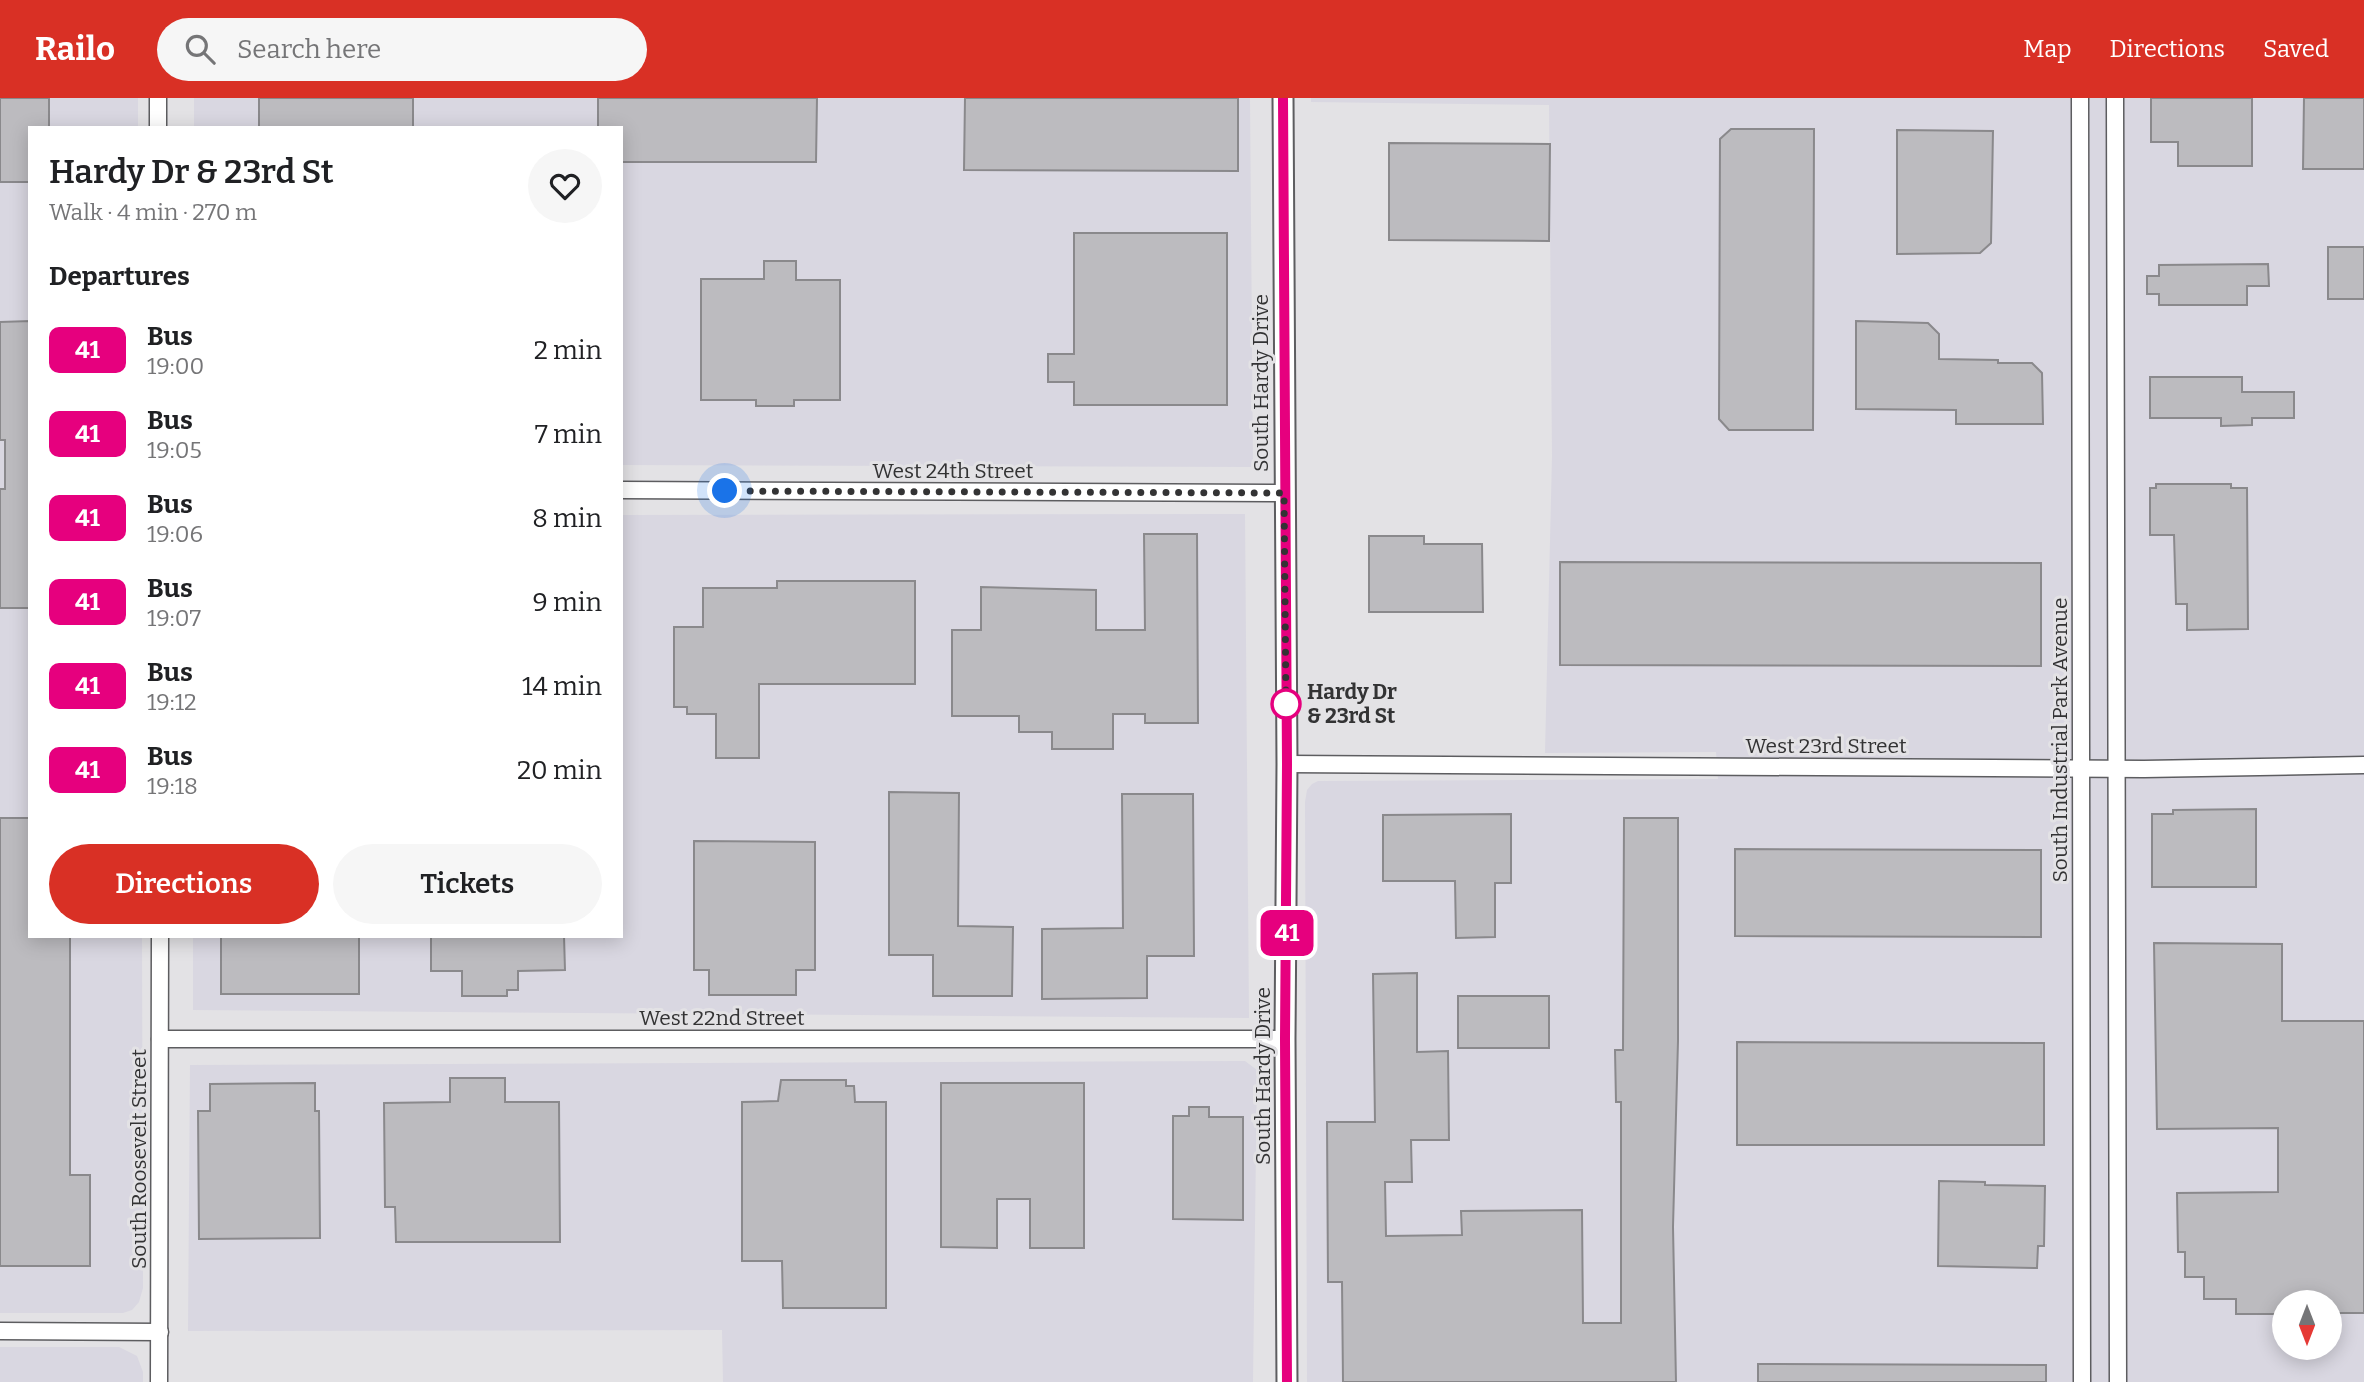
<!DOCTYPE html>
<meta charset="utf-8">
<style>
:root{--surface:#fff;--page:#f6f6f6;--text:#202124;--muted:#757577;--accent:#d93025}
body{margin:0;font-family:Bitter,serif;background:var(--page);color:var(--text);height:100vh;display:flex;flex-direction:column;font-size:26px;white-space:nowrap}
*{box-sizing:border-box;margin:0}
p{font-size:23px;color:var(--muted)}
.icon{flex:none;width:38px;height:38px;fill:none;stroke:currentColor;stroke-width:2;stroke-linecap:round;stroke-linejoin:round}
.map{position:relative;flex:1;overflow:hidden}
.sheet{position:absolute;left:28px;top:28px;width:595px;height:812px;display:flex;flex-direction:column;background:var(--surface);border-radius:0px;box-shadow:0 4px 18px #0003}
.sheet>*{flex:none}
.badge{padding:0 14px;border-radius:10px;font-size:24px;line-height:46px}
.needle{width:46px;rotate:180deg}
.fabs{position:absolute;left:2272px;top:1192px;display:grid;gap:14px}
.fabs a{display:grid;place-items:center;width:70px;height:70px;border-radius:50%;background:var(--surface);box-shadow:0 4px 18px #0003;font-size:35px}
.you{position:absolute;width:35px;height:35px;margin:-18px;border:5px solid #fff;border-radius:50%;background:#1a73e8;box-shadow:0 0 0 10px #1a73e833}
.map>.badge{position:absolute;translate:-50% -50%;box-shadow:0 0 0 4px #fff}
h2{padding:0 21px;font-size:26px;line-height:63px}
.round{display:grid;place-items:center;flex:none;width:74px;height:74px;border-radius:37px;background:var(--page)}
.head{display:flex;align-items:center;justify-content:space-between;height:119px;padding:0 21px}
h1{font-size:33px;font-weight:600;line-height:52px}
.button{display:flex;gap:14px;margin-top:auto;padding:14px 21px}
.button a{flex:1;height:80px;border-radius:42px;background:var(--accent);color:#fff;font-size:28px;font-weight:600;line-height:80px;text-align:center}
.button a+a{background:var(--page);color:var(--text)}
ul{padding:0;list-style:none}
li{display:flex;align-items:center;gap:21px;height:84px;padding:0 21px}
li div{flex:1}
li b{display:block;font-size:26px}
li em{font-style:normal}
li .badge{min-width:77px;font-weight:700;text-align:center}
header{display:flex;align-items:center;gap:42px;box-sizing:border-box;height:98px;padding:0 35px;background:var(--accent);color:#fff}
header strong{font-size:33px}
nav{display:flex;gap:38px;margin-inline-start:auto;font-size:24px}
.search{width:490px;height:63px;background:var(--page);display:flex;align-items:center;gap:18px;box-sizing:border-box;padding:0 24px;border-radius:38px;color:var(--muted);font-size:26px}
.map>svg:first-child{display:block}
.built{fill:#d9d7e1;fill-rule:evenodd}
.building{fill:#bcbbbf;stroke:#8a898c;stroke-width:2}
.lines{fill:none;stroke-linecap:round;stroke-linejoin:round}
.minor-casing{stroke:#5d5d60;stroke-width:19}
.tertiary-casing{stroke:#5d5d60;stroke-width:23}
.minor{stroke:#fff;stroke-width:16}
.tertiary{stroke:#fff;stroke-width:19}
.line-casing{stroke:#fff;stroke-width:16}
.line{stroke:#e6007e;stroke-width:10}
.walk{stroke:#333334;stroke-width:7;stroke-dasharray:0 12.6}
.stop-dot{fill:#fff;stroke:#e6007e;stroke-width:3.5}
.labels{text-anchor:middle;dominant-baseline:central;stroke-width:6;stroke-linejoin:round;paint-order:stroke}
.street-label{font-size:21px;fill:#333334;stroke:#e3e2e5}
.stop-label{font-size:21px;font-weight:bold;fill:#333334;stroke:#e3e2e5;text-anchor:start}
</style>
<header>
<strong>Railo</strong>
<div class="search"><svg class="icon" aria-label="search" viewBox="0 0 24 24"><circle cx="10" cy="10" r="6"/><path d="M15 15l6 6"/></svg>Search here</div>
<nav><a>Map</a><a>Directions</a><a>Saved</a></nav>
</header>
<div class="map">
<svg width="2364" height="1284" viewBox="0 0 2364 1284">
<rect width="100%" height="100%" fill="#e3e2e5"/>
<g class="built">
<path d="M 0,0 L 138,0 L 138,30 L 30,30 L 30,838 L 142,838 L 143,1190 L 139,1204 L 132,1212 L 123,1215 L 0,1215 Z"/>
<path d="M 194,0 L 1250,0 L 1253,369 L 621,367 L 621,30 L 194,30 Z"/>
<path d="M 1311,0 L 2364,0 L 2364,1284 L 1307,1284 L 1305,704 L 1307,692 L 1312,686 L 1318,683 L 1718,681 L 1716,654 L 1545,655 L 1552,358 L 1549,7 L 1311,4 ZM 2284,1204 L 2329,1204 L 2329,1250 L 2284,1250 Z"/>
<path d="M 1245,416 L 1249,920 L 193,912 L 193,838 L 621,838 L 621,417 Z"/>
<path d="M 1245,963 L 1257,972 L 1253,1284 L 723,1284 L 722,1232 L 188,1233 L 190,967 Z"/>
<path d="M 0,1249 L 119,1249 L 137,1258 L 143,1274 L 143,1284 L 0,1284 Z"/>
</g>
<g class="building">
<path d="M 0,0 L 49,0 L 49,30 L 30,30 L 30,84 L 0,84 Z"/>
<rect x="259" y="0" width="154" height="30"/>
<path d="M 598,0 L 817,0 L 816,64 L 621,64 L 621,30 L 598,30 Z"/>
<path d="M 965,0 L 1238,0 L 1238,73 L 964,72 Z"/>
<path d="M 2151,0 L 2252,0 L 2252,68 L 2178,68 L 2178,44 L 2151,44 Z"/>
<path d="M 2304,0 L 2364,0 L 2364,71 L 2303,71 Z"/>
<path d="M 1731,31 L 1814,31 L 1813,332 L 1729,332 L 1719,321 L 1720,41 Z"/>
<path d="M 1897,32 L 1993,33 L 1991,145 L 1980,155 L 1897,156 Z"/>
<path d="M 1389,45 L 1550,46 L 1549,143 L 1389,142 Z"/>
<path d="M 1074,135 L 1227,135 L 1227,307 L 1074,307 L 1074,284 L 1048,284 L 1048,256 L 1074,256 Z"/>
<rect x="2328" y="149" width="36" height="52"/>
<path d="M 764,163 L 796,163 L 796,182 L 840,182 L 840,302 L 794,302 L 794,308 L 756,308 L 756,302 L 701,302 L 701,181 L 764,181 Z"/>
<path d="M 2268,166 L 2269,188 L 2247,188 L 2247,207 L 2159,207 L 2159,196 L 2147,196 L 2147,178 L 2159,178 L 2159,167 Z"/>
<path d="M 30,223 L 30,510 L 0,510 L 0,391 L 5,391 L 5,342 L 0,342 L 0,224 Z"/>
<path d="M 1856,223 L 1928,225 L 1939,236 L 1939,261 L 1998,262 L 1998,265 L 2032,265 L 2042,275 L 2043,326 L 1956,326 L 1956,312 L 1856,311 Z"/>
<path d="M 2150,279 L 2242,279 L 2242,294 L 2294,294 L 2294,320 L 2252,320 L 2252,327 L 2221,328 L 2221,320 L 2150,320 Z"/>
<path d="M 2156,386 L 2231,386 L 2231,390 L 2247,390 L 2248,531 L 2187,532 L 2187,506 L 2176,506 L 2174,437 L 2150,437 L 2150,390 L 2156,390 Z"/>
<path d="M 1144,436 L 1197,436 L 1198,625 L 1145,625 L 1145,616 L 1113,616 L 1113,651 L 1052,651 L 1052,634 L 1019,634 L 1019,618 L 952,618 L 952,532 L 981,532 L 981,489 L 1096,492 L 1096,532 L 1145,532 Z"/>
<path d="M 1369,438 L 1424,438 L 1424,446 L 1482,446 L 1483,514 L 1369,514 Z"/>
<path d="M 1560,464 L 2041,465 L 2041,568 L 1560,567 Z"/>
<path d="M 777,483 L 915,483 L 915,586 L 759,586 L 759,660 L 716,660 L 716,616 L 687,616 L 687,609 L 674,609 L 674,529 L 703,529 L 703,490 L 777,490 Z"/>
<path d="M 889,694 L 959,695 L 958,828 L 1013,829 L 1012,898 L 933,898 L 933,857 L 889,857 Z"/>
<path d="M 1122,696 L 1193,696 L 1194,858 L 1147,858 L 1147,900 L 1042,901 L 1042,831 L 1123,830 Z"/>
<path d="M 2256,711 L 2256,789 L 2152,789 L 2152,716 L 2173,716 L 2173,712 Z"/>
<path d="M 1511,716 L 1511,785 L 1495,785 L 1495,839 L 1456,840 L 1455,783 L 1383,783 L 1383,717 Z"/>
<path d="M 0,720 L 30,720 L 30,838 L 70,838 L 70,1077 L 90,1077 L 90,1168 L 0,1168 Z"/>
<path d="M 1624,720 L 1678,720 L 1678,943 L 1673,1129 L 1676,1284 L 1343,1284 L 1342,1184 L 1328,1184 L 1327,1024 L 1375,1024 L 1373,876 L 1417,875 L 1417,954 L 1448,953 L 1449,1042 L 1411,1042 L 1412,1084 L 1385,1084 L 1386,1138 L 1462,1137 L 1461,1113 L 1582,1112 L 1583,1225 L 1621,1225 L 1621,1004 L 1616,1004 L 1615,952 L 1623,952 Z"/>
<path d="M 694,743 L 815,744 L 815,872 L 796,872 L 796,897 L 709,897 L 709,872 L 694,872 Z"/>
<path d="M 1735,751 L 2041,752 L 2041,839 L 1735,838 Z"/>
<rect x="221" y="838" width="138" height="58"/>
<path d="M 431,838 L 564,838 L 565,872 L 518,873 L 518,892 L 507,892 L 507,898 L 462,898 L 462,873 L 431,873 Z"/>
<path d="M 2154,845 L 2282,846 L 2282,923 L 2364,923 L 2364,1215 L 2329,1215 L 2329,1204 L 2284,1204 L 2284,1216 L 2236,1216 L 2236,1201 L 2204,1201 L 2204,1179 L 2185,1179 L 2185,1154 L 2178,1154 L 2177,1095 L 2278,1094 L 2278,1030 L 2157,1031 Z"/>
<rect x="1458" y="898" width="91" height="52"/>
<path d="M 1737,944 L 2044,945 L 2044,1047 L 1737,1047 Z"/>
<path d="M 450,980 L 505,980 L 505,1004 L 559,1004 L 560,1144 L 396,1144 L 395,1109 L 385,1109 L 384,1005 L 450,1004 Z"/>
<path d="M 781,982 L 846,982 L 846,988 L 854,988 L 855,1004 L 886,1004 L 886,1210 L 783,1210 L 782,1163 L 742,1163 L 742,1004 L 778,1003 Z"/>
<path d="M 315,985 L 315,1013 L 319,1013 L 320,1140 L 199,1141 L 198,1013 L 210,1013 L 210,986 Z"/>
<path d="M 941,985 L 1084,985 L 1084,1150 L 1030,1150 L 1030,1101 L 997,1101 L 997,1150 L 941,1149 Z"/>
<path d="M 1189,1009 L 1209,1009 L 1209,1019 L 1243,1019 L 1243,1122 L 1173,1121 L 1173,1018 L 1189,1018 Z"/>
<path d="M 1939,1083 L 1985,1084 L 1985,1087 L 2045,1088 L 2044,1148 L 2038,1148 L 2037,1170 L 1938,1168 Z"/>
<path d="M 1758,1266 L 2046,1267 L 2046,1284 L 1758,1284 Z"/>
</g>
<g class="lines">
<g class="minor-casing">
<g id="minor">
<path d="M 158,0 L 158,30"/>
<path d="M 2080,0 L 2082,1284"/>
<path d="M 2115,0 L 2118,1284"/>
<path d="M 621,392 L 1284,395"/>
<path d="M 1287,666 L 2144,671 L 2364,667"/>
<path d="M 160,941 L 1285,941"/>
<path d="M 0,1233 L 160,1234"/>
<path d="M 159,1284 L 160,838"/>
</g>
</g>
<g class="tertiary-casing">
<path id="tertiary" d="M 1283,0 L 1287,666 L 1285,941 L 1287,1284"/>
</g>
<use href="#minor" class="minor"/>
<use href="#tertiary" class="tertiary"/>
</g>
<g class="lines">
<g class="line-casing">
<path id="line" d="M 1283,0 L 1287,666 L 1285,941 L 1287,1284"/>
</g>
<use href="#line" class="line"/>
<path class="walk" d="M 725,393 L 1284,395 L 1286,606"/>
</g>
<circle class="stop-dot" cx="1286" cy="606" r="14"/>
<g class="labels">
<g class="street-label">
<text transform="translate(1261 285) rotate(-90)">South Hardy Drive</text>
<text x="953" y="373">West 24th Street</text>
<text transform="translate(2060 642) rotate(-90)">South Industrial Park Avenue</text>
<text x="1826" y="648">West 23rd Street</text>
<text x="722" y="920">West 22nd Street</text>
<text transform="translate(1263 978) rotate(-90)">South Hardy Drive</text>
<text transform="translate(139 1061) rotate(-90)">South Roosevelt Street</text>
</g>
<g class="stop-label">
<text x="1307" y="594">Hardy Dr<tspan x="1307" dy="24">&amp; 23rd St</tspan></text>
</g>
</g>
</svg>
<div class="fabs">
<a><svg class="needle" viewBox="-14 -14 28 28"><path d="M0-13l5 13h-10z" fill="#e53935"/><path d="M0 13l5-13h-10z" fill="#757577"/></svg></a>
</div>
<div class="you" style="left:725px;top:393px"></div>
<b class="badge" style="left:1287px;top:835px;background:#e6007e;color:#fff">41</b>
<section class="sheet">
<div class="head"><div><h1>Hardy Dr &amp; 23rd St</h1><p>Walk · 4 min · 270 m</p></div><a class="round"><svg class="icon" aria-label="heart" viewBox="0 0 24 24"><path d="M12 20l-8-8c-3-5 5-10 8-4 3-6 11-1 8 4z"/></svg></a></div>
<h2>Departures</h2>
<ul>
<li><span class="badge" style="background:#e6007e;color:#fff">41</span><div><b>Bus</b><p>19:00</p></div><em>2 min</em></li>
<li><span class="badge" style="background:#e6007e;color:#fff">41</span><div><b>Bus</b><p>19:05</p></div><em>7 min</em></li>
<li><span class="badge" style="background:#e6007e;color:#fff">41</span><div><b>Bus</b><p>19:06</p></div><em>8 min</em></li>
<li><span class="badge" style="background:#e6007e;color:#fff">41</span><div><b>Bus</b><p>19:07</p></div><em>9 min</em></li>
<li><span class="badge" style="background:#e6007e;color:#fff">41</span><div><b>Bus</b><p>19:12</p></div><em>14 min</em></li>
<li><span class="badge" style="background:#e6007e;color:#fff">41</span><div><b>Bus</b><p>19:18</p></div><em>20 min</em></li>
</ul>
<div class="button"><a>Directions</a><a>Tickets</a></div>
</section>
</div>
